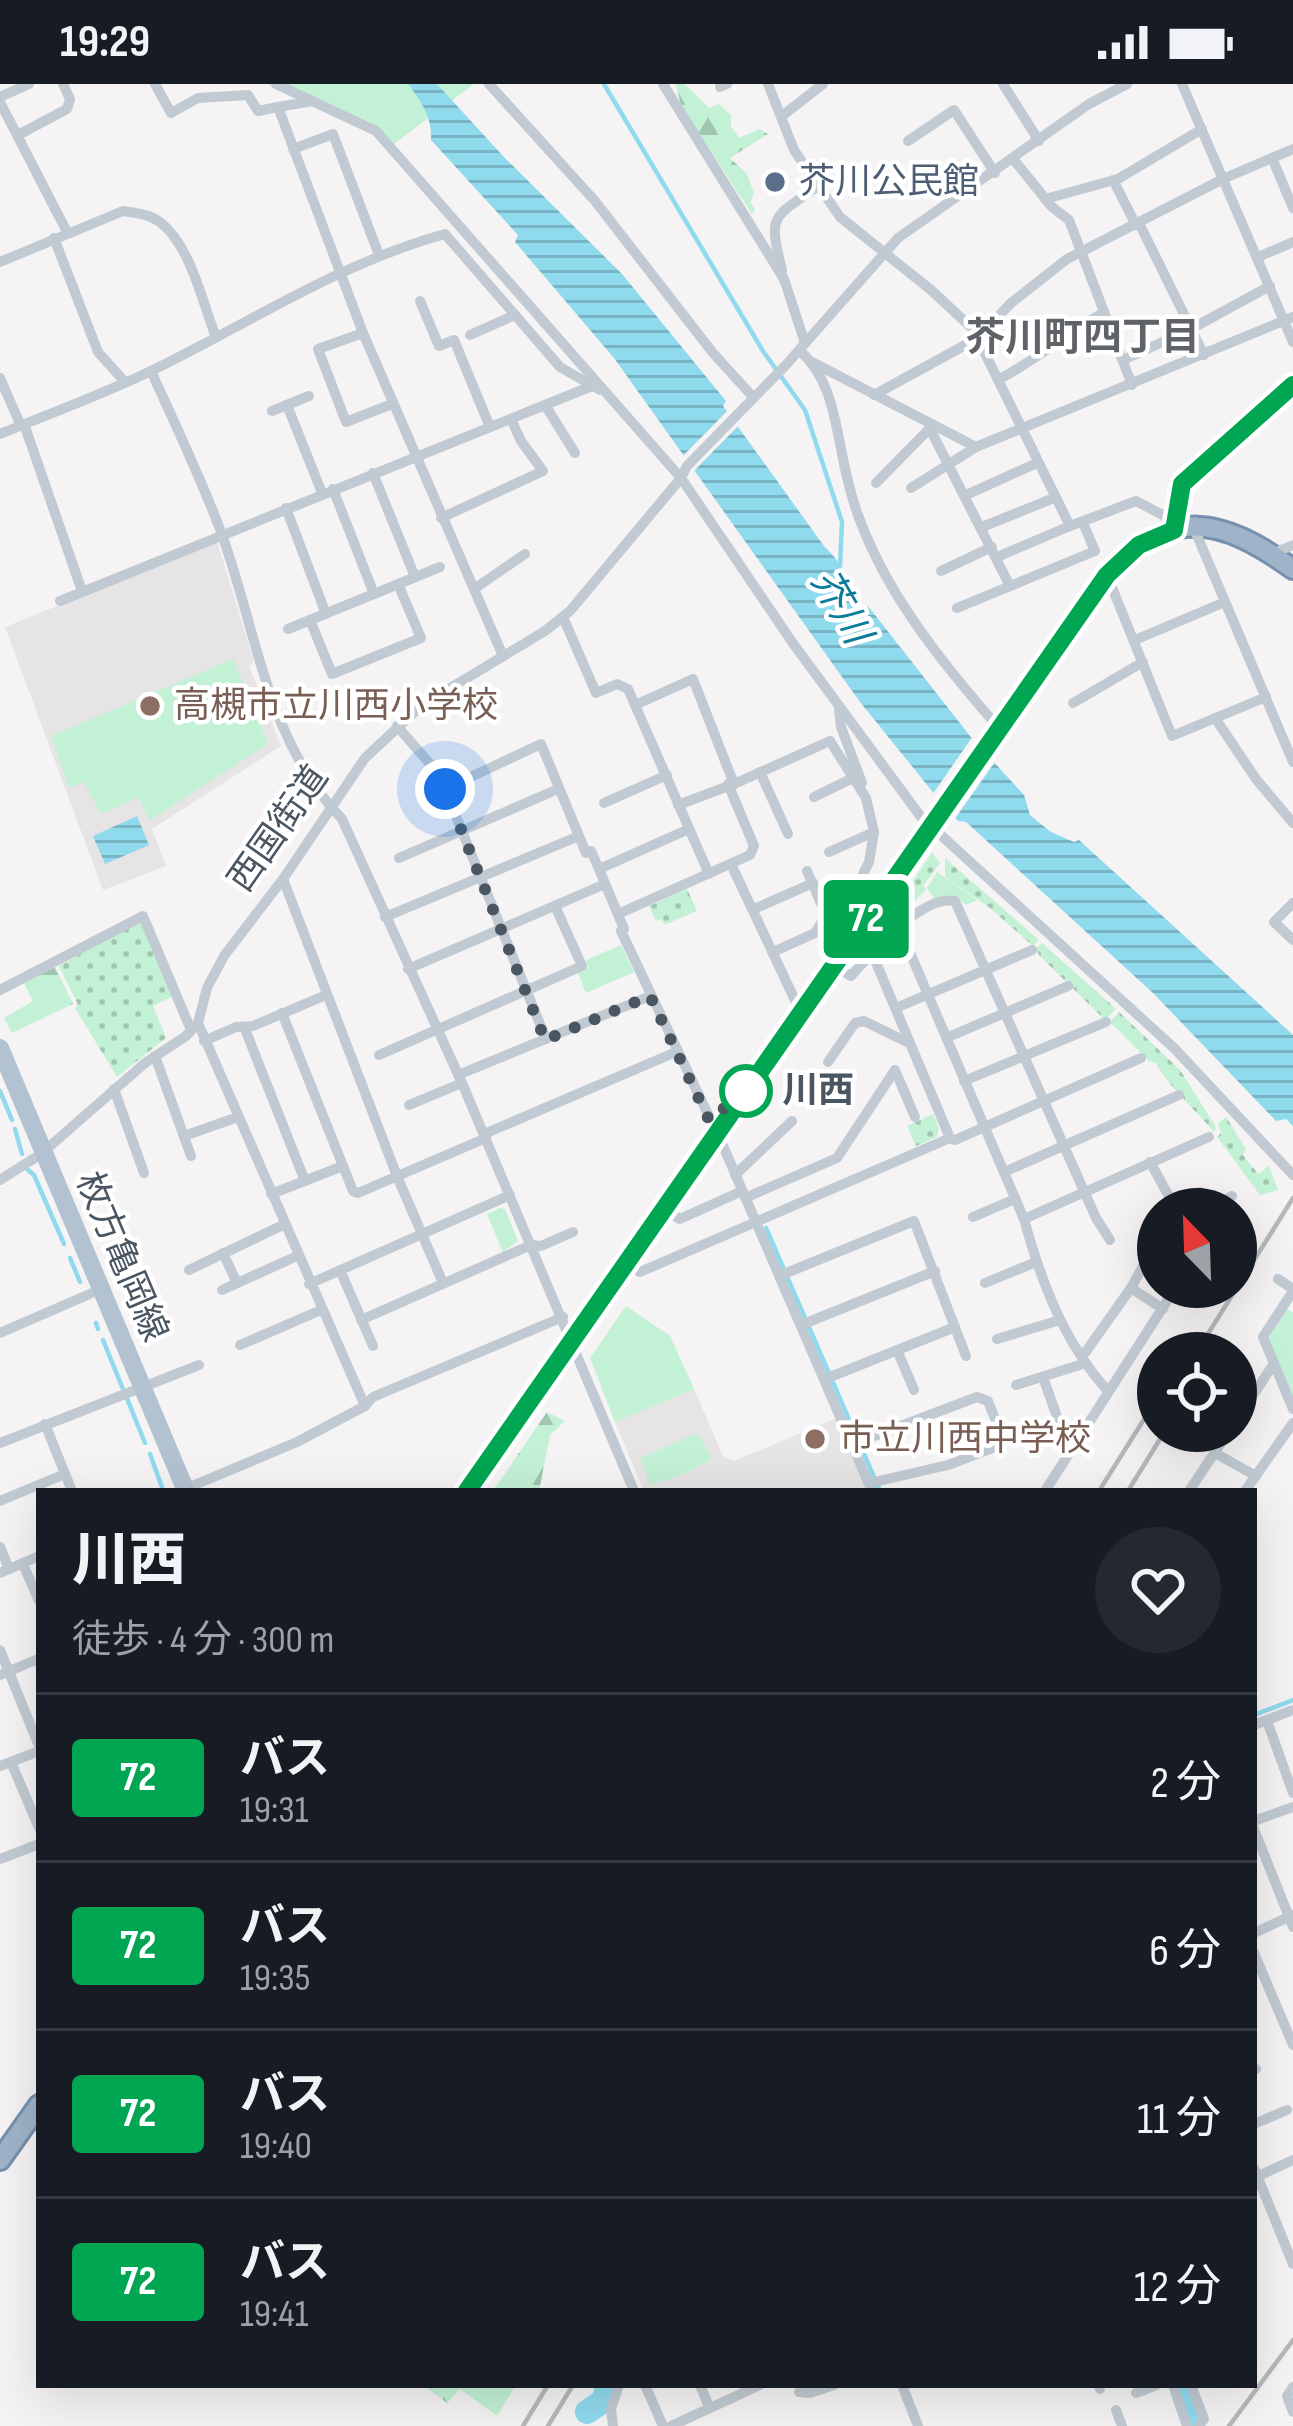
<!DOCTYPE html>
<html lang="ja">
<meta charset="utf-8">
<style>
:root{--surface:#171b24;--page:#242831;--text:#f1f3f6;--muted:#9ea1a6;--line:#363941}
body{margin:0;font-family:"Sofia Sans Condensed","Noto Sans JP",sans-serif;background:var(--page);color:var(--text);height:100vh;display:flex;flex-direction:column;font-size:45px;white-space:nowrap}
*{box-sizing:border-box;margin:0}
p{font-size:39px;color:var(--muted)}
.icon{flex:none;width:66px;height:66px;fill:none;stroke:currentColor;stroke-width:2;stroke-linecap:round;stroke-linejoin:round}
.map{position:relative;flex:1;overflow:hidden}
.panel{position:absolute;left:36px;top:1404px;width:1221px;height:900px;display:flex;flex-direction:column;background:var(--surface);border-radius:0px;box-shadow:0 12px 48px #0002}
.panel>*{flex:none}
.badge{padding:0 24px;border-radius:9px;font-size:42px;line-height:78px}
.needle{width:78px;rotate:337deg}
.fabs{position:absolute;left:1137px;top:1104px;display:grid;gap:24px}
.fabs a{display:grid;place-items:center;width:120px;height:120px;border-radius:50%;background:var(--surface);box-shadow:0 12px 48px #0002;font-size:60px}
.you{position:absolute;width:60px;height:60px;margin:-30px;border:9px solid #fff;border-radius:50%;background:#1a73e8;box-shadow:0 0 0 18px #1a73e833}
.map>.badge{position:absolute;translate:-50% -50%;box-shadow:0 0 0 6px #fff}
.round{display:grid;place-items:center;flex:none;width:126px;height:126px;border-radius:63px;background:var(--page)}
.overview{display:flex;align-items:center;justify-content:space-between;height:204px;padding:0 36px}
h1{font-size:57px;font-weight:800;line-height:90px}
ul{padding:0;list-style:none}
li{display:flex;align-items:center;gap:36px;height:168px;padding:0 36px;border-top:3px solid var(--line)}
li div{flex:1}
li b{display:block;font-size:45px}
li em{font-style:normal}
li .badge{min-width:132px;font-weight:700;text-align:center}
.status{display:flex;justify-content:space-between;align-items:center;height:84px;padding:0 60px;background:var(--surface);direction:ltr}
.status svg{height:33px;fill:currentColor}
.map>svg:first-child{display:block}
.education{fill:#e6e4e5}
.grass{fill:url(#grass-dots)}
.forest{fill:url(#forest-firs)}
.park{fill:#c3f1d5}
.water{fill:url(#water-rules)}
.pier{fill:#f5f3f3}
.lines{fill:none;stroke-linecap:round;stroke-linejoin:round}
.stream{stroke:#90daee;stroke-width:4.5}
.river{stroke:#90daee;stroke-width:24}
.trunk-casing{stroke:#7690ad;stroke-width:24}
.minor{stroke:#c1cad2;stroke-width:10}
.tertiary{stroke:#c1cad2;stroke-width:14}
.primary{stroke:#b3c2d1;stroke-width:18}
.trunk{stroke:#9fb4c9;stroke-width:18}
.rail{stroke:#b5b8bd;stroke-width:4.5}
.line-casing{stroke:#fff;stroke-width:27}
.line{stroke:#00a651;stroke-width:18}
.walk{stroke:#4a5661;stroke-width:12;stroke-dasharray:0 21.6}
.service-dot{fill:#5c6f8a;stroke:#fff;stroke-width:4.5}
.education-dot{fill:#8d6e63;stroke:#fff;stroke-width:4.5}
.stop-dot{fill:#fff;stroke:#00a651;stroke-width:6}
.labels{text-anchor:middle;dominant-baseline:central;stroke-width:9;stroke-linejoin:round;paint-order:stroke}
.service-label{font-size:36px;fill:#4e5e75;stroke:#fff;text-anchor:start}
.education-label{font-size:36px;fill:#785e54;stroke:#fff;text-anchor:start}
.street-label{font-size:36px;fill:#4a5661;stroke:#fff}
.stop-label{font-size:36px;font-weight:bold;fill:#4a5661;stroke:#fff;text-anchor:start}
.neighbourhood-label{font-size:39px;font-weight:bold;fill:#5f6368;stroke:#fff}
.water-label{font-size:39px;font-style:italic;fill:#0c7c9b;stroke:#fff}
</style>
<div class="status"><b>19:29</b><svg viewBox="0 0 49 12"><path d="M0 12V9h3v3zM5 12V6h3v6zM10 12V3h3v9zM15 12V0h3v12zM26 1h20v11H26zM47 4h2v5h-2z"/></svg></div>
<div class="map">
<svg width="1293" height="2342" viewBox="0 0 1293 2342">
<defs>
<pattern id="grass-dots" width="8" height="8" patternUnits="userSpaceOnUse" patternTransform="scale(3)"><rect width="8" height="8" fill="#c3f1d5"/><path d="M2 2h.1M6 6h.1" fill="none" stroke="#a0c6b0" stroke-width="1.8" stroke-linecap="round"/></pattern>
<pattern id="forest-firs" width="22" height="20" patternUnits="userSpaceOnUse" patternTransform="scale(3)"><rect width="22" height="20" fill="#c3f1d5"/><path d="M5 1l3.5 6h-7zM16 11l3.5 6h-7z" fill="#a0c6b0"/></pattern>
<pattern id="water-rules" width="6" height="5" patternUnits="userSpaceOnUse" patternTransform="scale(3)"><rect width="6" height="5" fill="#90daee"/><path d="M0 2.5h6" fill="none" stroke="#78b4c4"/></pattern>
</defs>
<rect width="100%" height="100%" fill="#f5f3f3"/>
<g class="education">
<path d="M 217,457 L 254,578 L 249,582 L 281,662 L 152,745 L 166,782 L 103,806 L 5,543 Z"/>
<path d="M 694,1305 L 723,1372 L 734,1377 L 837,1334 L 867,1407 L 644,1407 L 615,1338 Z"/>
</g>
<g class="grass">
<path d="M 932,768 L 940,779 L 923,802 L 926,805 L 861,876 Z"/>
<path d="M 945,774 L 1039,856 L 1033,862 L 990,824 L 945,793 Z"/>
<path d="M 687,805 L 697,827 L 664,841 L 662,835 L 656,837 L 649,822 Z"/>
<path d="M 140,837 L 173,912 L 153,922 L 166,954 L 117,993 L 75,924 L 78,921 L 59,882 Z"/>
<path d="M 1042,859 L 1116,925 L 1105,936 L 1039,871 L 1036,865 Z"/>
<path d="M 1119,928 L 1180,986 L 1216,1043 L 1214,1048 C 1196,1026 1167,1001 1156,979 L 1149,977 L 1110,938 Z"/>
<path d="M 933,1030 L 939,1045 L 937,1053 L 916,1062 L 907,1042 Z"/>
<path d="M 1226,1033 L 1246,1065 L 1243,1071 L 1258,1090 L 1269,1082 L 1278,1106 L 1260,1111 L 1217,1053 L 1221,1049 L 1218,1039 Z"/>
</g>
<g class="forest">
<path d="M 676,0 L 685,0 L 709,24 L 719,20 L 731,31 L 731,42 L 739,54 L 760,45 L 768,50 L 730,74 L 747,90 L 754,109 L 750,118 L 755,126 L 752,130 L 681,22 Z"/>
<path d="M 55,883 L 73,920 L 12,949 L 4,934 L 33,917 L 24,899 Z"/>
<path d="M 547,1328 L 565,1337 L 550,1351 L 539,1407 L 493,1407 Z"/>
<path d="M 423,2301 L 516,2301 L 497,2332 L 460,2305 L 447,2319 Z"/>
</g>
<g class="park">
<path d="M 267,0 L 474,0 L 387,65 L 373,49 Z"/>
<path d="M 233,575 L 268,660 L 149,737 L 139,713 L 101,730 L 84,698 L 69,704 L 51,652 Z"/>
<path d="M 937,788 L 977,816 L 967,821 L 951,811 L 934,815 L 927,804 Z"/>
<path d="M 621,861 L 634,888 L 586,909 L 578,889 L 588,884 L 586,876 Z"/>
<path d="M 500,1124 L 505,1125 L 518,1157 L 503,1168 L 487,1130 Z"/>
<path d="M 626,1222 L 670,1252 L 694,1305 L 615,1338 L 590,1274 Z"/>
<path d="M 1287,1225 L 1293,1228 L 1293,1314 L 1268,1255 Z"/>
<path d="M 698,1349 L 712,1375 L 682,1391 L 650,1401 L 640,1374 Z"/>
</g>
<g class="water">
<path d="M 408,0 L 437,0 L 503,72 L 622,190 L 726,317 L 723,322 L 824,462 C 843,481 851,495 854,523 L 862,531 L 868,522 L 970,652 L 1024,711 L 1030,731 L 1051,748 L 1074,758 L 1079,756 L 1293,951 L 1293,1042 L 1286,1035 L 1276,1037 L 1153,909 L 966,738 L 958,737 L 932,707 L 860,618 L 614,274 L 515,158 L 518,151 L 431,56 C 432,32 422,19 408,0 Z"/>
<path d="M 137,732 L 149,761 L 105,780 L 93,752 Z"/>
</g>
<g class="pier">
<path d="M 731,323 L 743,337 L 693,388 L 680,375 Z"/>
<path d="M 975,649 L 997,675 L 952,739 L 930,714 Z"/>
</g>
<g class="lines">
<g class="stream">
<path d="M 604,0 L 763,267 L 805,326 L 842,438 L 840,482"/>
<path d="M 0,1007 L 12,1036"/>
<path d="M 15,1045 L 22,1070"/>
<path d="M 28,1086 L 34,1091 L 64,1160"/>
<path d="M 766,1144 L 880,1407"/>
<path d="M 70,1174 L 80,1198"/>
<path d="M 96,1239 L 98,1245"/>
<path d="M 103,1256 L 123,1305"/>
<path d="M 126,1312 L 145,1359"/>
<path d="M 150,1370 L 163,1406"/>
<path d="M 1254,1631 L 1293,1616"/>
</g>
<g class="river">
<path d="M 1182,2301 L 1194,2335"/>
<path d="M 587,2328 L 603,2317 L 608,2301"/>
</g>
<g class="trunk-casing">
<g id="trunk">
<path d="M 467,1407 L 1107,491 C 1172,421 1222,434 1293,485"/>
<path d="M 0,2076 L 39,2021"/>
</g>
</g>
<g class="minor">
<path d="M 155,0 L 171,29 L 198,14 L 248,11 L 258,27 L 278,23"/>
<path d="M 276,0 L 376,47 L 681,394 L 792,558 L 921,733 L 1174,964 L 1293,1091"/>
<path d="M 489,0 L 595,117 L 713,269 L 753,313"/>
<path d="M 663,0 L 784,195 L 805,259"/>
<path d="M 768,0 L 794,66 L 840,133 L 931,206 L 973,245 L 1070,442 L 1136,417 L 1174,437"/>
<path d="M 1003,0 L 1039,57"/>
<path d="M 1182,0 L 1293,258"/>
<path d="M 720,3 L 727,0"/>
<path d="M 0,13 L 29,0"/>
<path d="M 313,17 L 278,23 L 363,249 L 503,572"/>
<path d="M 0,18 L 67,148"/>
<path d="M 782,32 L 823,0"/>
<path d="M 18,51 L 67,25 L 70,15 L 63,0"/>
<path d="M 908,57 L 954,26 L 995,89"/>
<path d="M 293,65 L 333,50 L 379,171"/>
<path d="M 1272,74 L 1293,124"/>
<path d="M 1014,76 L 1052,123 L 1069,136 L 1132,301"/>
<path d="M 1113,96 L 1136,141"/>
<path d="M 1045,115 L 1118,95 L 1202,45"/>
<path d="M 1139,139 L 1204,271"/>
<path d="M 54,154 L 98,268 L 125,298"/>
<path d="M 1258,173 L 1293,158"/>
<path d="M 0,178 L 123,127 C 136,129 149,130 160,138 C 191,162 202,218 216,253"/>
<path d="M 782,186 C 768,129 772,135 818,102"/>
<path d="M 420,217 L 439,262 L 454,256 L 490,343"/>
<path d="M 363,249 L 318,265 L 346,338 L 392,320"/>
<path d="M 470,251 L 515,231"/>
<path d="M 799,266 C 835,297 836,349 847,393 C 853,420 863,447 875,471 C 904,532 955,594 999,644"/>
<path d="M 1123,276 L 1191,245 L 1270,202"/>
<path d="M 812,278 L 976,363 L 1293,233"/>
<path d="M 151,287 C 175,340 201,394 221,448 C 257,546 266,656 342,735 L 462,999 L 634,1407"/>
<path d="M 0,294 L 21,342"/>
<path d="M 998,296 C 1036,276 1067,250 1104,228"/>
<path d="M 874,311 L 978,254 L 1011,219 L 1067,175 L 1225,94 L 1293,65"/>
<path d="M 287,321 L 322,409"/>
<path d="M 545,321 L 592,302"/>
<path d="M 272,327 L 309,312"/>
<path d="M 24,340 L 82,507"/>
<path d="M 930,345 L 1010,502"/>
<path d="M 0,350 C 51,329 104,310 153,286 C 251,238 340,179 445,150 L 560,283 L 600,306"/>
<path d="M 373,389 L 415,493"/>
<path d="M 876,399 L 931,343"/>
<path d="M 911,404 L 976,363"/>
<path d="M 333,405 L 374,510"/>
<path d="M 964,412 L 1037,379"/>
<path d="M 286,424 L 326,530"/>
<path d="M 441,434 L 543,387 L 521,357 L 511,335"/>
<path d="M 1193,442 L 1293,678"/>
<path d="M 982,443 L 1054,414"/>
<path d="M 1272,470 L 1293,461"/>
<path d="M 997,473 L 1070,442"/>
<path d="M 941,487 L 992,463"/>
<path d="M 1107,491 L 1172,652 L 1266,613"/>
<path d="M 474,505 L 525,470"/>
<path d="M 60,517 L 545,321 L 575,369"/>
<path d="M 957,524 L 1095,467 L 1083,439"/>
<path d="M 563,533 L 596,609 L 617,600 L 628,605 L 709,790"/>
<path d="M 310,536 L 332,590 L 421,554 L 398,500"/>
<path d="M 288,545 L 440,483"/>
<path d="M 1135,556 L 1225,518"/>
<path d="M 1073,619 L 1143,578"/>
<path d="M 635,621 L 693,595 L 734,700"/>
<path d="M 839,626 L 841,643 L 862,699"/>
<path d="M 1215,634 L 1256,695 L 1293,739"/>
<path d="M 397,642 L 431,681 L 445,705 L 546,955"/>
<path d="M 760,688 L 788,750"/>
<path d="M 445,705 L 541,660 L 586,769 L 591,767 L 599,785 L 624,845 L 621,847 L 724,1064 L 872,1407"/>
<path d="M 814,713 L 855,693"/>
<path d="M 604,719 L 667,691"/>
<path d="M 678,721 L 734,700 L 830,657 L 866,714 L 874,748 L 829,768"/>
<path d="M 399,774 L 558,705"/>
<path d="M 731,780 L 801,929"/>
<path d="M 599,785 L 689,745"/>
<path d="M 283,795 L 397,1092 L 443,1199"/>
<path d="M 1293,819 L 1274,838 L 1293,856"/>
<path d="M 754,825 L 813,799"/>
<path d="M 618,830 L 750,771 L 754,762 L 728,700"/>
<path d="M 385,833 L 579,752"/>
<path d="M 899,843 L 1024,1135"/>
<path d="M 851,857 L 842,833 L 869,778 L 874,748"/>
<path d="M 773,868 L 815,849 L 826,831 L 807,787"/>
<path d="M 872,869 L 950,1054 L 955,1056 L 1141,974"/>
<path d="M 834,882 L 851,892 C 873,868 921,811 955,817 L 1096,1134 L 1110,1156"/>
<path d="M 408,885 L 605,800"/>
<path d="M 0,906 L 143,832 L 191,946"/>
<path d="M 896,924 L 1032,866"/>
<path d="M 282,929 L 353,1107 L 358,1109 L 486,1054"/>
<path d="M 198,939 L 365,1322"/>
<path d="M 245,945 L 305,1097"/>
<path d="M 946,954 L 1068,902"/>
<path d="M 204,957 L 236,943 L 253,942 L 326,911"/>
<path d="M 379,971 L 582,882 L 555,822"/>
<path d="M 155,972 L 191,1072"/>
<path d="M 828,978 L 855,939 L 864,937 L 909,959"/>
<path d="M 458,991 L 650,912"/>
<path d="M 964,997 L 1106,938"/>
<path d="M 114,1005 L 144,1089"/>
<path d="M 409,1021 L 462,999"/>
<path d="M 484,1050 L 676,968"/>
<path d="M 184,1052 L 238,1033"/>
<path d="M 1150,1078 L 1176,1125"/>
<path d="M 1004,1088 L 1179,1011"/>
<path d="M 735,1091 L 792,1037"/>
<path d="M 0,1096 L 41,1070 L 145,979 L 186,952 L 198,939 L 207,904 L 224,872 L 283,795 L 365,674 L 422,621 L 545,547 L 570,527 L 681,394 L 687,382 L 785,282 L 898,154 L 1089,20 L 1127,0"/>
<path d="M 1200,1108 L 1208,1125"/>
<path d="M 271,1110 L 343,1082"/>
<path d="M 745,1114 L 837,1074 L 895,986 L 915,1033"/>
<path d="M 1208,1125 L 1232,1112"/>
<path d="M 663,1126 L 680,1135 L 742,1107"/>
<path d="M 973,1133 L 1015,1115"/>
<path d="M 223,1169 L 237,1199"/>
<path d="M 626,1179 L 640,1188 L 950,1054"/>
<path d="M 189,1186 L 285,1140"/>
<path d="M 340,1186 L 373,1262"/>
<path d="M 779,1192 L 914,1137 L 966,1272"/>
<path d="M 1278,1195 L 1293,1205"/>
<path d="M 985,1199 L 1036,1178"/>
<path d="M 309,1200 L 510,1111"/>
<path d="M 1131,1204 L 1163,1225"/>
<path d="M 222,1206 L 297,1172"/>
<path d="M 1293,1207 L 1263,1253 L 1293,1325"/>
<path d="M 361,1236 L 531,1161 L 541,1162 L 573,1148"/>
<path d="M 801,1241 L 935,1187"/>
<path d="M 0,1249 L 99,1206"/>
<path d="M 997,1255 L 1060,1236"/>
<path d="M 240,1261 L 321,1226"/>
<path d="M 897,1266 L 914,1306"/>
<path d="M 1082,1273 L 1131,1204 L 1155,1160"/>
<path d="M 1043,1293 L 1069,1367"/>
<path d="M 825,1295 L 955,1243"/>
<path d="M 1016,1301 L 1086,1279"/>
<path d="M 1108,1307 C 1064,1259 1041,1197 1024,1135 L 1209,1053"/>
<path d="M 1236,1337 L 1273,1281"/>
<path d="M 45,1340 L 72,1407"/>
<path d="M 0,1359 L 199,1281"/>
<path d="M 853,1360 L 977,1313 L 988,1317 L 1001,1350 L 995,1363 L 948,1381 L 870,1399"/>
<path d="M 1215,1369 L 1256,1392"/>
<path d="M 185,1405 L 297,1358 L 365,1322 L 373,1313 L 563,1233"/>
<path d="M 1045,1407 L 1176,1203"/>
<path d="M 1189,1407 L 1229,1347"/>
<path d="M 1245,1407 L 1293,1339"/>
<path d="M 0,1417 L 65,1390"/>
<path d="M 0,1463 L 9,1485"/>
<path d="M 23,1480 L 39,1517"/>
<path d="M 0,1489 L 39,1472"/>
<path d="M 0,1566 L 39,1662"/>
<path d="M 0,1591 L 38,1575 L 39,1579"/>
<path d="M 1267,1637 L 1293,1709"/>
<path d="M 1254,1641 L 1293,1626"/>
<path d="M 11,1678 L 39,1744"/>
<path d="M 0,1682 L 39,1667"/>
<path d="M 1254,1737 L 1293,1723"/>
<path d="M 1254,1745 L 1293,1843"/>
<path d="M 0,1775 L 39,1760"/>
<path d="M 1254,1849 L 1293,1831"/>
<path d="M 1254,1869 L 1293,1961"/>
<path d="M 1254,1986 L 1256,1985"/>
<path d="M 1254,2040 L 1287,2026"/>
<path d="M 1254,2084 L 1293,2180"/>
<path d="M 1254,2094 L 1293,2076"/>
<path d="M 645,2301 L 663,2342"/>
<path d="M 700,2301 L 709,2323"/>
<path d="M 902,2301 L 918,2342"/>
<path d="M 1099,2301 L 1100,2305"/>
<path d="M 1173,2301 L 1187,2342"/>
<path d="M 1191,2301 L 1204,2335 L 1199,2342"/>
<path d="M 1293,2303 L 1287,2312 L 1293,2328"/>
<path d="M 799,2308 L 810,2309 L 834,2301"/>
<path d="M 1136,2309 L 1157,2301"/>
<path d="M 1116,2326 L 1122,2342"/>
<path d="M 613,2342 L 611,2325 L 619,2301"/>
<path d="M 671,2342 L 760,2301"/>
</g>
<path class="tertiary" d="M 1174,446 L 1182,401 L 1293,301"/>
<path class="primary" d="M 0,964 L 186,1407"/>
<use href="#trunk" class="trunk"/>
<g class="rail">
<path d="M 1196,1269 L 1293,1114"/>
<path d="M 1099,1407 L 1158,1313"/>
<path d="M 1128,1407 L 1165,1347"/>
<path d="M 523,2342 L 548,2301"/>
<path d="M 548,2342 L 573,2301"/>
<path d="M 1229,2342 L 1293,2256"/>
</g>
</g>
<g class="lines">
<g class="line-casing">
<path id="line" d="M 467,1407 L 1107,491 L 1139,461 L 1174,446 L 1182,400 L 1293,301"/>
</g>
<use href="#line" class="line"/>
<path class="walk" d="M 445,705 L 545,956 L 650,912 L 709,1036 L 746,1007"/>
</g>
<circle class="service-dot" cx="775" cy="98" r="12"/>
<g class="education-dot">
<circle cx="150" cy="622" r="12"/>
<circle cx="815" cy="1355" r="12"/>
</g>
<circle class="stop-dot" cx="746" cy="1007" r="24"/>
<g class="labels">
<g class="service-label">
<text x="799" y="98">芥川公民館</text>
</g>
<g class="education-label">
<text x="174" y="622">高槻市立川西小学校</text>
<text x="839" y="1355">市立川西中学校</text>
</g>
<g class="street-label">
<text transform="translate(279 745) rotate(-55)">西国街道</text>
<text transform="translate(121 1173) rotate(67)">枚方亀岡線</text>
</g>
<g class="stop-label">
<text x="782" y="1007">川西</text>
</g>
<g class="neighbourhood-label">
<text x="1083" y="254">芥川町四丁目</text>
</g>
<g class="water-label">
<text transform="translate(840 523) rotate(60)">芥川</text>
</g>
</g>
</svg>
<div class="fabs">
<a><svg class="needle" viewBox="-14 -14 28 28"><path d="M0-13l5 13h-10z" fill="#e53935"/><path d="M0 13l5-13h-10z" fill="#9ea1a6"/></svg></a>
<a><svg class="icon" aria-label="locate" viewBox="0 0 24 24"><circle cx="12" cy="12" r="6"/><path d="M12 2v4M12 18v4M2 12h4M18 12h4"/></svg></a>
</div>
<div class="you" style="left:445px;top:705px"></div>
<b class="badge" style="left:866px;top:835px;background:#00a651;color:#fff">72</b>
<section class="panel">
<div class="overview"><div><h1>川西</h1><p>徒歩 · 4 分 · 300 m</p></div><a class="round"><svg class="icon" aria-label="heart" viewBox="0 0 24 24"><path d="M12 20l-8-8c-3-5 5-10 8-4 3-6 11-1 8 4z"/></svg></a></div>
<ul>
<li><span class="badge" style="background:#00a651;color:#fff">72</span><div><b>バス</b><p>19:31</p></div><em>2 分</em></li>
<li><span class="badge" style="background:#00a651;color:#fff">72</span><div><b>バス</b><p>19:35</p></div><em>6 分</em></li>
<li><span class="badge" style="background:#00a651;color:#fff">72</span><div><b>バス</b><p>19:40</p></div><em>11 分</em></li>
<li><span class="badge" style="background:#00a651;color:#fff">72</span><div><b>バス</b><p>19:41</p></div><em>12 分</em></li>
</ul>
</section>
</div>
